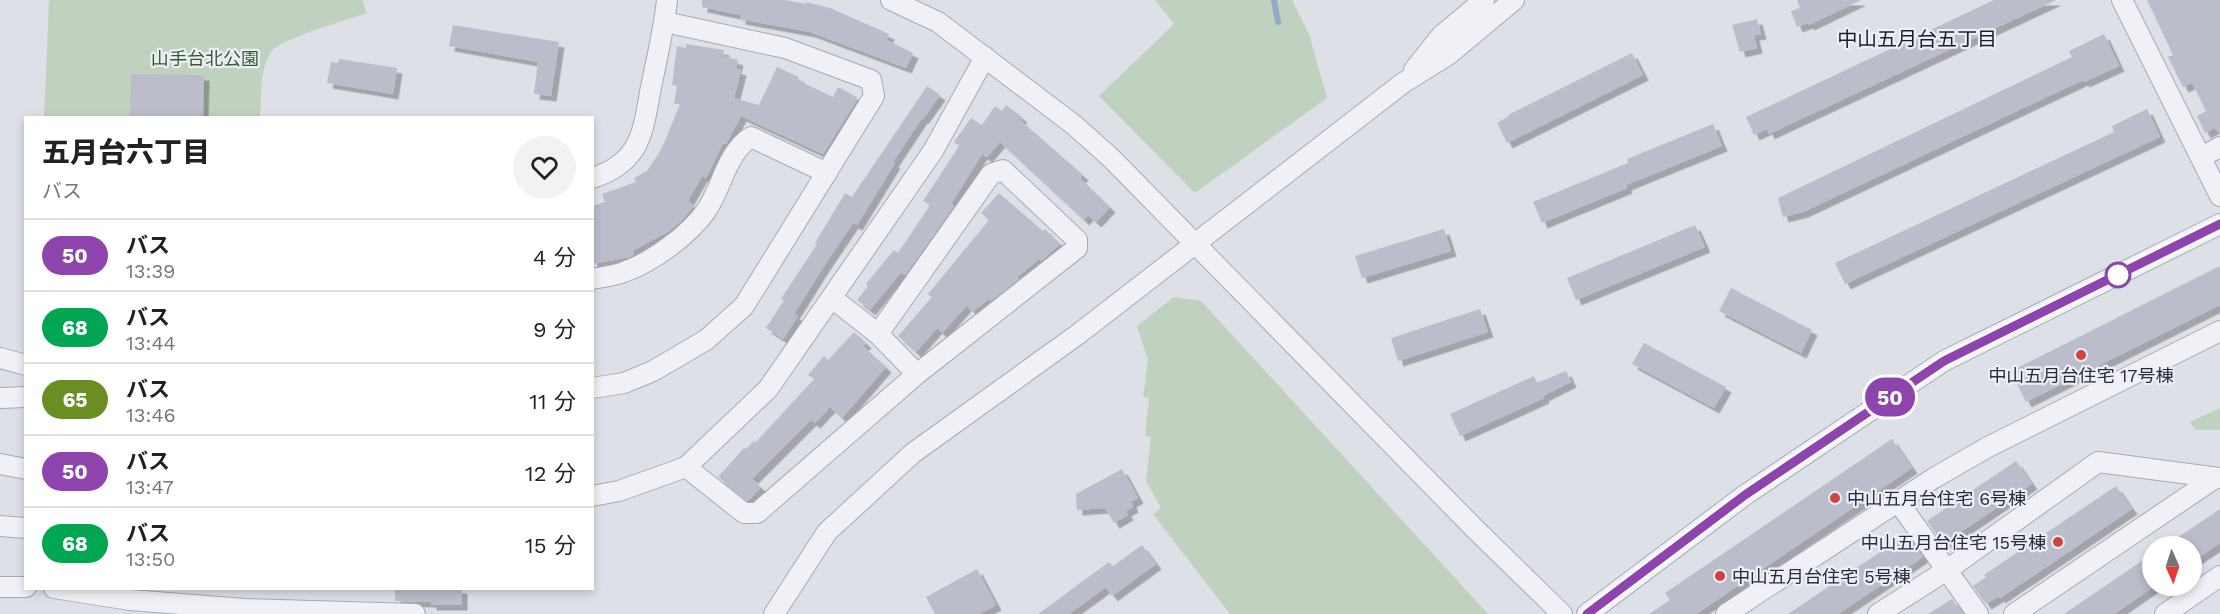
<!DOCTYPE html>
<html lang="ja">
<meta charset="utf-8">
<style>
:root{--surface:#fff;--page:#f2f2f2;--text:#222;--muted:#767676;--line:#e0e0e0}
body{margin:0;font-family:"Work Sans","Noto Sans JP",sans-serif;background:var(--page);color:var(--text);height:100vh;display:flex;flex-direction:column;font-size:22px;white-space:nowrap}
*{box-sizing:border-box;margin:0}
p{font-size:20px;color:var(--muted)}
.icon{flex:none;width:33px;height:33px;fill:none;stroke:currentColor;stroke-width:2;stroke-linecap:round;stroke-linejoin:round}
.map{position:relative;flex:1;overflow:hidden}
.drawer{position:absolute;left:24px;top:116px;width:570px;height:474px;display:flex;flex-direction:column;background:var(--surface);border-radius:0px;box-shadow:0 3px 9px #0003}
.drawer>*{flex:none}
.badge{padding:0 12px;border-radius:20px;font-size:21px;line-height:39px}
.needle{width:39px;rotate:177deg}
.fabs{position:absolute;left:2142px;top:536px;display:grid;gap:12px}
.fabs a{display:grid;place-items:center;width:60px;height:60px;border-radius:50%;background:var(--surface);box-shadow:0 3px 9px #0003;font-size:30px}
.map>.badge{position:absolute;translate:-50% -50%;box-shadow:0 0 0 3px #fff}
.round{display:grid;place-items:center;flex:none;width:63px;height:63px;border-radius:32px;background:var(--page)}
.overview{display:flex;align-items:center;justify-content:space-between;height:102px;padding:0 18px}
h1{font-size:28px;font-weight:800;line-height:45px}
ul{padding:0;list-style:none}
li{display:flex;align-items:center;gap:18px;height:72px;padding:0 18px;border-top:2px solid var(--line)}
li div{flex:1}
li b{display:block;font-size:22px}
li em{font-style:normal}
li .badge{min-width:66px;font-weight:700;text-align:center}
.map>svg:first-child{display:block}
.green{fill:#c0d1bf}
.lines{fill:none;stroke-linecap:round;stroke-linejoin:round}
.stream{stroke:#98a7c8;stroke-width:6}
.building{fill:#bbbeca;filter:url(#shadow)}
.minor-casing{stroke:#a6aab4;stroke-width:22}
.minor{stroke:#f0f1f6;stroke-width:20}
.line-casing{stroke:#fff;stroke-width:14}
.line{stroke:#8e44ad;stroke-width:9}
.stop-dot{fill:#fff;stroke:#8e44ad;stroke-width:3}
.poi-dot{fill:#cf4340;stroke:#edeff5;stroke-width:2}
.labels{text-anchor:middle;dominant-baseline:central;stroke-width:4.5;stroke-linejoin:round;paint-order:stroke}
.park-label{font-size:18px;fill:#355a34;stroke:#edeff5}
.poi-label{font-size:18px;fill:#272b3e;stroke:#edeff5;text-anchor:start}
.neighbourhood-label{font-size:20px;fill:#191d2f;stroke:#edeff5}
</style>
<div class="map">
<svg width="2220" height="614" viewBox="0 0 2220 614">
<defs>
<filter id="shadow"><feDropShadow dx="5.5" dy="5.5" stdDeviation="0" flood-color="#0004"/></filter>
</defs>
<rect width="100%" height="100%" fill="#dde0e7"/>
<g class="green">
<path d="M 49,0 L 362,0 L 367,13 C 348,20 281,38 271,52 C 259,70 262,97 260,117 L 44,117 Z"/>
<path d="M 1155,0 L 1292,0 L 1309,34 L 1327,98 L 1195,193 L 1099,96 L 1174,24 Z"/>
<path d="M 1174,297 L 1201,301 L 1488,614 L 1230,614 L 1153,514 L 1161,508 L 1146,481 L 1151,437 L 1145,436 L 1149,398 L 1143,397 L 1148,360 L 1137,326 Z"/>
<path d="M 2220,408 L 2220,430 L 2195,430 L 2190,422 Z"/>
</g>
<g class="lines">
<path class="stream" d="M 1274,0 L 1278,22"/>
</g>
<g class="building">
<path d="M 702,0 L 785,0 L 806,4 L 806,2 L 830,8 L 889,34 L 887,40 L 913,53 L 906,68 L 810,32 L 740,19 L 740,15 L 702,7 Z"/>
<path d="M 1797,0 L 1861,0 L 1809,25 L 1808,23 L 1797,27 L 1791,11 L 1800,8 Z"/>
<path d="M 1994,0 L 2056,0 L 1769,134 L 1767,129 L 1754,135 L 1746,117 Z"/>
<path d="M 2147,0 L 2220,0 L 2220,135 L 2215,128 L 2205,133 L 2197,116 L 2206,111 L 2192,83 L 2183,87 L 2168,57 L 2173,55 Z"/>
<path d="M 1757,19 L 1761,34 L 1754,35 L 1757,48 L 1740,52 L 1732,25 Z"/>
<path d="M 453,25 L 559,42 L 551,96 L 534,94 L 538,62 L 449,46 Z"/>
<path d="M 2104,34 L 2119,66 L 2084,82 L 2083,80 L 1803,212 L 1783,217 L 1778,198 L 2072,57 L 2069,51 Z"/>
<path d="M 686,44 L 724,50 L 723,56 L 738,60 L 736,69 L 741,70 L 734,98 L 759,105 L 777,67 L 799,77 L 797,80 L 833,97 L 838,87 L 857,97 L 856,101 L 823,154 L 741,116 L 726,144 L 723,143 L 706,178 L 702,176 L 688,201 L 694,206 L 681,221 L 669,231 L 634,250 L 634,254 L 630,257 L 592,264 L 592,206 L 605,202 L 602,194 L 636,182 L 634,178 L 647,171 L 662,148 L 680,104 L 674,104 L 677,86 L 672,85 L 677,46 L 686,48 Z"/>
<path d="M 1632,53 L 1643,75 L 1507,143 L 1497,123 L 1509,116 L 1508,115 Z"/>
<path d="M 339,59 L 397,68 L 393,94 L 327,83 L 331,62 L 338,63 Z"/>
<path d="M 131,74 L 204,75 L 203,117 L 130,117 Z"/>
<path d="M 927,86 L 940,95 L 923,119 L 922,118 L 893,162 L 895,163 L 857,225 L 853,223 L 824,266 L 794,314 L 798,316 L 783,339 L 766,328 L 784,300 L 781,299 L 817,244 L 815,243 L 845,193 L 852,197 Z"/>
<path d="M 1006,105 L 1022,117 L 1020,120 L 1083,175 L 1080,178 L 1110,207 L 1096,222 L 1088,215 L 1084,220 L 1000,142 L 987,157 L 982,154 L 951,204 L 954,206 L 905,275 L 901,272 L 870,310 L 857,300 L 868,286 L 866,284 L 894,250 L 898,253 L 930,205 L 923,201 L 959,146 L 954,142 L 971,118 L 982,125 L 995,106 L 1002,111 Z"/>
<path d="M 2147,109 L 2160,137 L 1845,284 L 1835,263 L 2114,132 L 2112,126 Z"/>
<path d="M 1713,124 L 1722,146 L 1626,185 L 1627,188 L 1542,223 L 1533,202 L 1628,163 L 1627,159 Z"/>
<path d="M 999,193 L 1043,231 L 1045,229 L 1060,244 L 1041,261 L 1039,259 L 1017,277 L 1019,279 L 990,301 L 989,299 L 972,312 L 967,305 L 942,333 L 937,328 L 916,352 L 898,336 L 932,297 L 928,294 L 989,220 L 981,213 Z"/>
<path d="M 1695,225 L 1705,247 L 1576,300 L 1567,278 Z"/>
<path d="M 1444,229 L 1451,251 L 1362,278 L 1355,256 Z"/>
<path d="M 2220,266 L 2220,305 L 2026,402 L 2011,371 Z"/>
<path d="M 1731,288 L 1812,330 L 1801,353 L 1719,311 Z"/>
<path d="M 1480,309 L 1488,332 L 1398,361 L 1391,338 Z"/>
<path d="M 854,332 L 866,343 L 863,346 L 886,367 L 842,418 L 830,407 L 815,423 L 811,420 L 752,479 L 761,487 L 748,501 L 718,477 L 744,448 L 746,449 L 754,441 L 756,442 L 814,379 L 808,375 L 824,356 L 828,360 Z"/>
<path d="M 1644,343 L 1726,387 L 1714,408 L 1632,364 Z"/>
<path d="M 1566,371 L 1571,382 L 1543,396 L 1544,398 L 1460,436 L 1450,414 L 1534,376 L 1537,383 Z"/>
<path d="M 1892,439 L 1912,468 L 1696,614 L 1649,614 L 1670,600 L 1665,593 Z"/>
<path d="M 2016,461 L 2032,484 L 1943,544 L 1927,521 Z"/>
<path d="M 1122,469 L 1138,498 L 1131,502 L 1133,507 L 1126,511 L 1128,515 L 1114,523 L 1105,508 L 1077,510 L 1076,494 Z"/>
<path d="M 2116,486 L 2132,509 L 2000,598 L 1999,596 L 1986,604 L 1973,586 L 1986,577 L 1984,575 Z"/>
<path d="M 2220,509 L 2220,543 L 2192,562 L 2192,546 L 2165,546 Z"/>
<path d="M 1907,534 L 1923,557 L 1838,614 L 1788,614 Z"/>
<path d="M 1142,545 L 1156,564 L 1112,596 L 1106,587 L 1069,614 L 1038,614 L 1109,562 L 1113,566 Z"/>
<path d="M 2152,554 L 2152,588 L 2114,614 L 2064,614 Z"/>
<path d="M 977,569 L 996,605 L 979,614 L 935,614 L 926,597 Z"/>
<path d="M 395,588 L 462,588 L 462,605 L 431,605 L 431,602 L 395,601 Z"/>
<path d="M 1952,599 L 1963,614 L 1928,614 Z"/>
</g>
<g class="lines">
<g class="minor-casing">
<g id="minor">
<path d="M 891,0 L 938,22 L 1074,125 L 1111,158 L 1476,530 L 1562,614"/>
<path d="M 2122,0 L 2220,196"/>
<path d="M 1414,70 L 1441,36 L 1484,0"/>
<path d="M 2201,157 L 2220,147"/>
<path d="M 592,178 C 609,173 624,164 634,149 C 645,131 647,107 651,87 C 657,58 664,29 667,0"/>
<path d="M 592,279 C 603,277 614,276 624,272 C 652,262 688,236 706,211 C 722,188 726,153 751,137 L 827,173"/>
<path d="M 832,298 L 878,334"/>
<path d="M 0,358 L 26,365"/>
<path d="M 592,388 L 624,383 L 653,371 L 706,340 L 744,306 L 874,96 L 871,80 L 785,48 L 665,22"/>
<path d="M 0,398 L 26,397"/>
<path d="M 0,464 L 26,469"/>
<path d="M 686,467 L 744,513 L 757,513 L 917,374 L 1077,248 L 1077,240 L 1003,170 L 991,174 L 878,334 L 917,374"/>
<path d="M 592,496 L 619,491 L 686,467 L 768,389 L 933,151 L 985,57"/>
<path d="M 1899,503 L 1978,614"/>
<path d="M 0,526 L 26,528"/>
<path d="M 0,587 L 26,587"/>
<path d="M 54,588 L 130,600 L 245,609 L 415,614"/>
<path d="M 774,614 L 827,532 L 913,453 L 1077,335 L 1403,83 L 1448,55 L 1514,0"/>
<path d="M 1587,614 L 1745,495 L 1944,361 L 2220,224"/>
<path d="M 1726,614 L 1934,478 L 1988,447 L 2220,331"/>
<path d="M 1878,614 L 1947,570 L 2098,462 L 2220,478"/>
<path d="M 2014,614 L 2215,478"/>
<path d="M 2165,614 L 2220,576"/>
</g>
</g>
<use href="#minor" class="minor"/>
</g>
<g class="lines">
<g class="line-casing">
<path id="line" d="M 1587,614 L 1745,495 L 1944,361 L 2220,224"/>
</g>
<use href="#line" class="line"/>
</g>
<circle class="stop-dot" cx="2118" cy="275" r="12"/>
<g class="poi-dot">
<circle cx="2081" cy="355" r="6"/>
<circle cx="1835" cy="498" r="6"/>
<circle cx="2058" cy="542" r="6"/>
<circle cx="1720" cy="576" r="6"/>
</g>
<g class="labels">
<g class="park-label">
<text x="205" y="58">山手台北公園</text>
</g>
<g class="poi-label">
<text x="2081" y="375" text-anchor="middle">中山五月台住宅 17号棟</text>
<text x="1847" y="498">中山五月台住宅 6号棟</text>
<text x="2046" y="542" text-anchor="end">中山五月台住宅 15号棟</text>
<text x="1732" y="576">中山五月台住宅 5号棟</text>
</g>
<g class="neighbourhood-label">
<text x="1917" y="39">中山五月台五丁目</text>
</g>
</g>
</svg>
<div class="fabs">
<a><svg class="needle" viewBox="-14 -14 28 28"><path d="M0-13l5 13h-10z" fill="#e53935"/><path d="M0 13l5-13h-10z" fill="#767676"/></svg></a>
</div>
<b class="badge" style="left:1890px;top:397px;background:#8e44ad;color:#fff">50</b>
<section class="drawer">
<div class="overview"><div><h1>五月台六丁目</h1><p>バス</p></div><a class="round"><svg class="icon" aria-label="heart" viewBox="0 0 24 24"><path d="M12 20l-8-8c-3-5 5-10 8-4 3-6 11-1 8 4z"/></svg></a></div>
<ul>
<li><span class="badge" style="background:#8e44ad;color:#fff">50</span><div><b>バス</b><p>13:39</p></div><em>4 分</em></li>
<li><span class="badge" style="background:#00a651;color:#fff">68</span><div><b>バス</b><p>13:44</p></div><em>9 分</em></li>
<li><span class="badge" style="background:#6b8e23;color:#fff">65</span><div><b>バス</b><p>13:46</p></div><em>11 分</em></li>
<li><span class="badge" style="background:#8e44ad;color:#fff">50</span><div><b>バス</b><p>13:47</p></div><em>12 分</em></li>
<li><span class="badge" style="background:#00a651;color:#fff">68</span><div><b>バス</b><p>13:50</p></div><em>15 分</em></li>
</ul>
</section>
</div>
